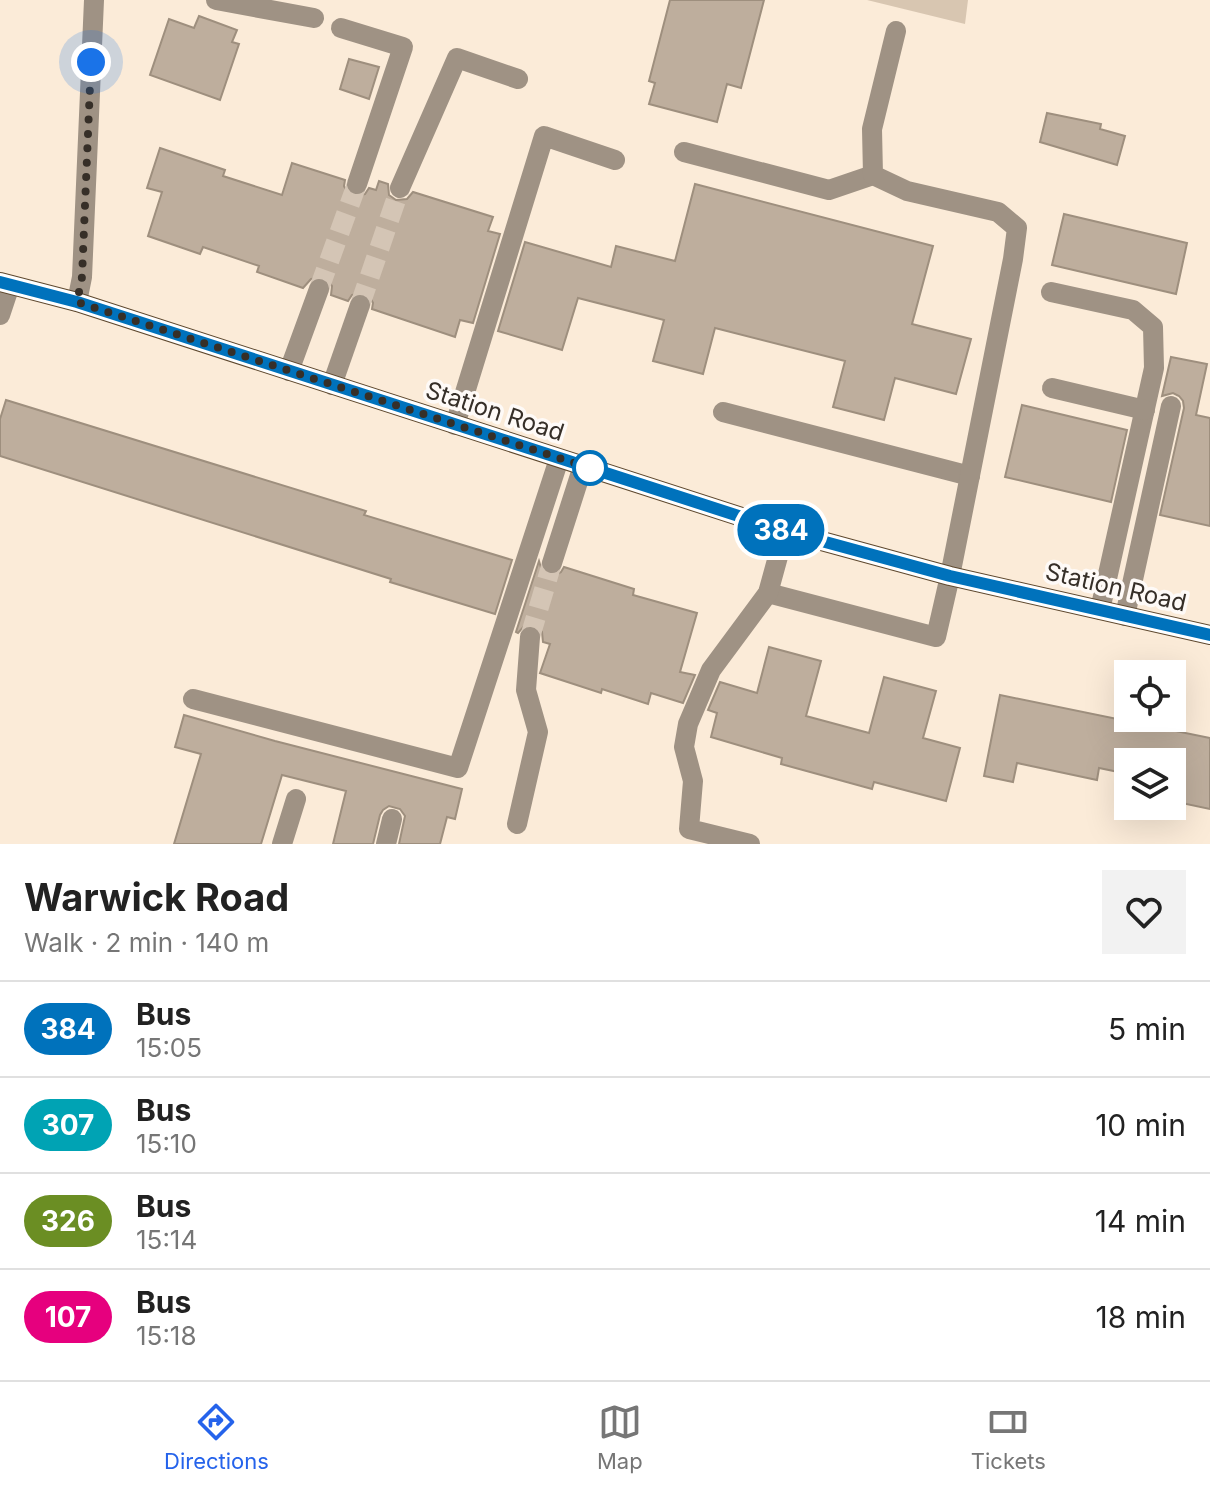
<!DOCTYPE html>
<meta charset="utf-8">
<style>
:root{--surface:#fff;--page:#f2f2f2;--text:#222;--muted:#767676;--line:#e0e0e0;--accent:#2563eb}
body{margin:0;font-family:Inter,sans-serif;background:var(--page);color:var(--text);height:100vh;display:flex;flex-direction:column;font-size:30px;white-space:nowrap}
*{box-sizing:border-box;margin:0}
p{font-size:26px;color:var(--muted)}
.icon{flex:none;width:44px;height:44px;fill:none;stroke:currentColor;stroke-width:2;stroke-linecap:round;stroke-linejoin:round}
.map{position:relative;height:844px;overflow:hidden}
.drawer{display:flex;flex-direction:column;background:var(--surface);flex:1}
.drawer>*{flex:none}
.badge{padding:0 16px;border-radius:26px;font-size:28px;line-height:52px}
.fabs{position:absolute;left:1114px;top:660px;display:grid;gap:16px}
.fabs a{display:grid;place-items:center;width:72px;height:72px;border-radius:0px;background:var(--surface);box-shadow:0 8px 32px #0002;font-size:40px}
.you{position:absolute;width:40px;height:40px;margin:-20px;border:6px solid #fff;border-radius:50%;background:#1a73e8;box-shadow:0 0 0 12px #1a73e833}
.map>.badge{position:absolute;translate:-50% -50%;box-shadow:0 0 0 4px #fff}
.round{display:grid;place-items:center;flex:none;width:84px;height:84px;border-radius:0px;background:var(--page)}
.summary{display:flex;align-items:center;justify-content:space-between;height:136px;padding:0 24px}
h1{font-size:38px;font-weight:700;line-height:60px}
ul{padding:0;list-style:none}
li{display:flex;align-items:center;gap:24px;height:96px;padding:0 24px;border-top:2px solid var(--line)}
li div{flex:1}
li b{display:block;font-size:30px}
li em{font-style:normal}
li .badge{min-width:88px;font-weight:700;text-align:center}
.menu{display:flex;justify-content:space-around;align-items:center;height:112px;border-top:2px solid var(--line);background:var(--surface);font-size:22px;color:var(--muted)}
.menu a{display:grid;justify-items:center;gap:4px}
.menu .selected{color:var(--accent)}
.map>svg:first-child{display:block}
.green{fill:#d8c6b1}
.building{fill:#beae9d;stroke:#9e8f7e;stroke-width:2}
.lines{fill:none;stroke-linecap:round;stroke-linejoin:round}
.minor-tunnel{stroke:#d4c5b5;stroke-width:20;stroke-dasharray:20 10;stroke-linecap:butt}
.minor{stroke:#9f9284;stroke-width:20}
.major{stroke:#5e482e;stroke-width:20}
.line-casing{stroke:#fff;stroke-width:18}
.line{stroke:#0072bc;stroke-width:12}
.walk{stroke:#362f28;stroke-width:8;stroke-dasharray:0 14.4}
.stop-dot{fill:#fff;stroke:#0072bc;stroke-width:4}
.labels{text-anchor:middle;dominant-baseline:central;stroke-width:7;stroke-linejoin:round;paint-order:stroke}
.street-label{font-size:24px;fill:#362f28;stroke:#fefaf7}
</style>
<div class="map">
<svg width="1210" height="844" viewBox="0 0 1210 844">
<rect width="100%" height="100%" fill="#fbebd8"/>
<path class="green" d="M 867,0 L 968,0 L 965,24 Z"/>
<g class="building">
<path d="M 670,0 L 764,0 L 741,88 L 727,84 L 717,122 L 649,104 L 655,83 L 649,81 Z"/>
<path d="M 199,16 L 237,30 L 232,42 L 239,44 L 220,100 L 150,75 L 169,19 L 194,28 Z"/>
<path d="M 349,59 L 379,67 L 369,99 L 340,89 Z"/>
<path d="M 1047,113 L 1101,124 L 1100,129 L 1125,136 L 1117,165 L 1040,142 Z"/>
<path d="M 160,148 L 225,170 L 223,176 L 282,195 L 292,163 L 345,180 L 344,186 L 347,192 L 354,196 L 365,194 L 369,188 L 376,190 L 379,181 L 388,184 L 389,195 L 396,200 L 407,199 L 413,192 L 493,217 L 488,231 L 500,234 L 473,323 L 460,320 L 455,337 L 372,309 L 373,303 L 370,297 L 364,293 L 352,295 L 348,301 L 331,295 L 332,286 L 328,280 L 323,277 L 311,279 L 303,288 L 257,272 L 259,266 L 203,247 L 200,254 L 148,236 L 162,192 L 147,188 Z"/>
<path d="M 695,184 L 933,246 L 912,324 L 971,339 L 956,394 L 895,378 L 884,420 L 833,407 L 845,361 L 715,328 L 703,374 L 653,361 L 664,320 L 578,298 L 562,350 L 498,331 L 525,242 L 611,267 L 616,246 L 675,261 Z"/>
<path d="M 1064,214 L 1187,243 L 1176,294 L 1052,265 Z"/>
<path d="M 1171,357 L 1207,364 L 1196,415 L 1210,418 L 1210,526 L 1160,515 L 1184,408 L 1183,401 L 1179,396 L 1173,393 L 1162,396 Z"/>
<path d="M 6,400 L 366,511 L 364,515 L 512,560 L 495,614 L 390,582 L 391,579 L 0,456 L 0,419 Z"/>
<path d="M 1022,405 L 1127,430 L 1111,502 L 1005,477 Z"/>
<path d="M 539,561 L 542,571 L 547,575 L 556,575 L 561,572 L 564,567 L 634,589 L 633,595 L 697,613 L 680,672 L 695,675 L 683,703 L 651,693 L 648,704 L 602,689 L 601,693 L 540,673 L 550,644 L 543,642 L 542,632 L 537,626 L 525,625 L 518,633 L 516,632 Z"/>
<path d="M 769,647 L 821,661 L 806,716 L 869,733 L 884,677 L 936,691 L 923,738 L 960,748 L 946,801 L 874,782 L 872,789 L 781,764 L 782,758 L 711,737 L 717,713 L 708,710 L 720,682 L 757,693 Z"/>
<path d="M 1000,695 L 1210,738 L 1210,809 L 1172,801 L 1172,762 L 1128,762 L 1128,774 L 1099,768 L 1097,780 L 1017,763 L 1013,782 L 984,776 Z"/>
<path d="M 184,715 L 275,741 L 462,789 L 455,819 L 447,817 L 440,844 L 399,844 L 405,816 L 400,809 L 389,806 L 383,810 L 380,815 L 373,844 L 333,844 L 346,791 L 282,775 L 261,844 L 174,844 L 201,754 L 175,747 Z"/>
</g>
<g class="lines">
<g class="minor-tunnel">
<path d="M 319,289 L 357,184"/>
<path d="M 360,305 L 400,188"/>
<path d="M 530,637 L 552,563"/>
</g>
<g class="minor">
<path d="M 216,0 L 314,18"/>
<path d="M 341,28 L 403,47 L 357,184"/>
<path d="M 684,152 L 829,190 L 873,175"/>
<path d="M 400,188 L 457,58 L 518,79"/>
<path d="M 1051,292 L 1133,310 L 1153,327 L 1154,368 L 1100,610"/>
<path d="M 77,302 L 82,277 L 94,0"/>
<path d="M 0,315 L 10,285"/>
<path d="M 289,371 L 319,289"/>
<path d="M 332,385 L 360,305"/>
<path d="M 1052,388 L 1145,410"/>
<path d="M 723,412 L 970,476"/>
<path d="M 455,425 L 544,136 L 615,160"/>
<path d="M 552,563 L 583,466"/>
<path d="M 768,593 L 936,637 L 950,576 L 1013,259 L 1017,228 L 998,212 L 907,191 L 873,175 L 872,129 L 896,31"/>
<path d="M 1125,616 L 1171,406"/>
<path d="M 193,699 L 458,768 L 559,459"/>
<path d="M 517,824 L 538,732 L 526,690 L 530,637"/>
<path d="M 282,844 L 296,799"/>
<path d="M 386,844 L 392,819"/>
<path d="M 750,844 L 689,829 L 693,781 L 684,747 L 688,724 L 711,670 L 768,593 L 785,531"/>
</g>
<path class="major" d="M 0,282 L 77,302 L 785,531 L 950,576 L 1210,635"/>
</g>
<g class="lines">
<g class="line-casing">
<path id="line" d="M 0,282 L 77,302 L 785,531 L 950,576 L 1210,635"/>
</g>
<use href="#line" class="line"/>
<path class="walk" d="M 91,62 L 82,277 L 77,302 L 590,468"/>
</g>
<circle class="stop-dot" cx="590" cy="468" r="16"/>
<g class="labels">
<g class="street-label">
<text transform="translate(495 411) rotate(18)">Station Road</text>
<text transform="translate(1116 587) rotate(13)">Station Road</text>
</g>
</g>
</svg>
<div class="fabs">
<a><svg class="icon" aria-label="locate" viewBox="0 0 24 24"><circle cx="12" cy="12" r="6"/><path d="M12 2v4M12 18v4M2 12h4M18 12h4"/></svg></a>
<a><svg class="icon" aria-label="layers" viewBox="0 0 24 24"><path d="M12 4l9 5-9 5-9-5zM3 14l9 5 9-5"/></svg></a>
</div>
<div class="you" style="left:91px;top:62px"></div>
<b class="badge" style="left:781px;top:530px;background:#0072bc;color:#fff">384</b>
</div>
<section class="drawer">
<div class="summary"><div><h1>Warwick Road</h1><p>Walk · 2 min · 140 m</p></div><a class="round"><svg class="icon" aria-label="heart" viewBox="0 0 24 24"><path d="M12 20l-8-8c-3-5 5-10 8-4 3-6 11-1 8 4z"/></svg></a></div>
<ul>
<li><span class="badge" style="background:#0072bc;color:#fff">384</span><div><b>Bus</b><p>15:05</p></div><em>5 min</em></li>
<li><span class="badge" style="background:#00a3b4;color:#fff">307</span><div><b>Bus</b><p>15:10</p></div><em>10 min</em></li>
<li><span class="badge" style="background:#6b8e23;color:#fff">326</span><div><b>Bus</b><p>15:14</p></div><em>14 min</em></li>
<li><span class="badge" style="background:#e6007e;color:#fff">107</span><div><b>Bus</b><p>15:18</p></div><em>18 min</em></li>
</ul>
</section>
<nav class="menu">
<a class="selected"><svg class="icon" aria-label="directions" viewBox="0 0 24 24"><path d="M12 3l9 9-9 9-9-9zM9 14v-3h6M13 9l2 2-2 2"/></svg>Directions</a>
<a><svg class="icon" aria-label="map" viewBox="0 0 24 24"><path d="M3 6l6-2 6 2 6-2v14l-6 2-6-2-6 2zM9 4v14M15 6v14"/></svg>Map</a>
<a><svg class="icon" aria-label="tickets" viewBox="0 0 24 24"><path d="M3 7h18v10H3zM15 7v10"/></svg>Tickets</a>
</nav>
